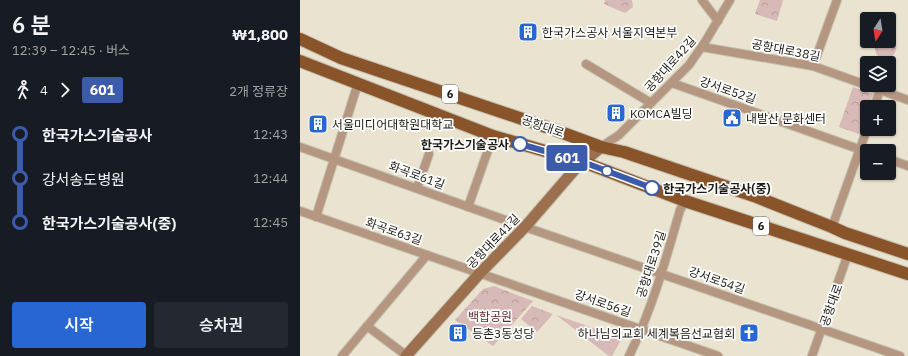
<!DOCTYPE html>
<html lang="ko">
<meta charset="utf-8">
<style>
:root{--surface:#171b24;--page:#242831;--text:#f1f3f6;--muted:#9ea1a6;--accent:#2766d3}
body{margin:0;font-family:"IBM Plex Sans","Noto Sans KR",sans-serif;background:var(--page);color:var(--text);height:100vh;display:flex;flex-direction:column;font-size:15px;white-space:nowrap}
*{box-sizing:border-box;margin:0}
p{font-size:13px;color:var(--muted)}
.icon{flex:none;width:22px;height:22px;fill:none;stroke:currentColor;stroke-width:2;stroke-linecap:round;stroke-linejoin:round}
.map{position:relative;flex:1;overflow:hidden}
.side{display:flex;flex-direction:column;background:var(--surface);width:300px}
.side>*{flex:none}
.badge{padding:0 8px;border-radius:3px;font-size:14px;line-height:26px}
.needle{width:26px;rotate:192deg}
.fabs{position:absolute;left:560px;top:12px;display:grid;gap:8px}
.fabs a{display:grid;place-items:center;width:36px;height:36px;border-radius:4px;background:var(--surface);box-shadow:0 1px 3px #0004;font-size:20px}
.map>.badge{position:absolute;translate:-50% -50%;box-shadow:0 0 0 2px #fff}
.legs{display:flex;align-items:center;gap:6px;height:44px;padding:0 12px;font-size:13px}
.legs p{margin-inline-start:auto}
.head{display:flex;align-items:center;justify-content:space-between;height:68px;padding:0 12px}
h1{font-size:22px;font-weight:600;line-height:30px}
.primary-button{display:flex;gap:8px;margin-top:auto;padding:8px 12px}
.primary-button a{flex:1;height:46px;border-radius:4px;background:var(--accent);color:#fff;font-size:16px;font-weight:600;line-height:46px;text-align:center}
.primary-button a+a{background:var(--page);color:var(--text)}
ul{padding:0 12px;list-style:none}
li{display:flex;align-items:center;gap:14px;height:44px;font-size:15px}
li i{display:grid;place-items:center;width:6px;height:100%;margin:0 5px;background:currentColor}
li i::after{content:'';width:10px;height:10px;margin:-5px;border:3px solid;border-radius:50%;background:var(--surface)}
li p{margin-inline-start:auto}
li:first-child i{background:linear-gradient(#0000 50%,currentColor 0)}
li:last-child i{background:linear-gradient(currentColor 50%,#0000 0)}
main{display:flex;flex:1;min-height:0}
.map>svg:first-child{display:block}
.grass{fill:#d7b9b7}
.forest{fill:url(#forest-crowns)}
.lines{fill:none;stroke-linecap:round;stroke-linejoin:round}
.street-casing{stroke:#c4bfae;stroke-width:10}
.secondary-casing{stroke:#c4bfae;stroke-width:13}
.primary-casing{stroke:#c4bfae;stroke-width:14}
.street{stroke:#b59680;stroke-width:8}
.secondary{stroke:#9c704f;stroke-width:11}
.primary{stroke:#8a542a;stroke-width:12}
.line-1-casing{stroke:#fff;stroke-width:9}
.line-1{stroke:#3d5bab;stroke-width:6}
.stop-1-dot{fill:#fff;stroke:#3d5bab;stroke-width:2}
.labels{text-anchor:middle;dominant-baseline:central;stroke-width:3.5;stroke-linejoin:round;paint-order:stroke}
.shield{fill:#fff;stroke:#605f5a;stroke-width:1}
.shield-label{font-size:11px;font-weight:bold;fill:#1c1a13}
.poi-label{font-size:12px;fill:#1c1a13;stroke:#fff;text-anchor:start}
.street-label{font-size:12px;fill:#1c1a13;stroke:#fff}
.stop-label{font-size:12px;font-weight:bold;fill:#1c1a13;stroke:#fff;text-anchor:end}
.park-label{font-size:12px;fill:#642e2d;stroke:#fff}
</style>
<main>
<section class="side">
<div class="head"><div><h1>6 분</h1><p>12:39 – 12:45 · 버스</p></div><b>₩1,800</b></div>
<div class="legs"><svg class="icon" aria-label="walk" viewBox="0 0 24 24"><circle cx="13" cy="4" r="2"/><path d="M13 8l-2 6 4 7M11 14l-3 7M7 12l3-4h3l4 4"/></svg>4<svg class="icon" aria-label="forward" viewBox="0 0 24 24"><path d="M9 5l7 7-7 7"/></svg><b class="badge" style="background:#3d5bab;color:#fff">601</b><p>2개 정류장</p></div>
<ul>
<li><i style="color:#3d5bab"></i><b>한국가스기술공사</b><p>12:43</p></li>
<li><i style="color:#3d5bab"></i><span>강서송도병원</span><p>12:44</p></li>
<li><i style="color:#3d5bab"></i><b>한국가스기술공사(중)</b><p>12:45</p></li>
</ul>
<div class="primary-button"><a>시작</a><a>승차권</a></div>
</section>
<div class="map">
<svg width="608" height="356" viewBox="0 0 608 356">
<defs>
<pattern id="forest-crowns" width="20" height="18" patternUnits="userSpaceOnUse"><rect width="20" height="18" fill="#d7b9b7"/><path d="M2 6a3 3 0 1 1 6 0M12 15a3 3 0 1 1 6 0" fill="none" stroke="#b89e9c"/></pattern>
</defs>
<rect width="100%" height="100%" fill="#e9e3d0"/>
<path class="grass" d="M 256,315 L 322,338 L 312,356 L 309,356 Z"/>
<g class="forest">
<path d="M 305,0 L 332,0 L 333,7 L 325,13 L 304,4 Z"/>
<path d="M 460,0 L 483,0 L 477,21 L 455,14 Z"/>
<path d="M 589,37 C 608,46 585,72 576,53 C 574,49 575,45 577,41 L 589,41 Z"/>
<path d="M 553,87 L 573,94 L 568,107 L 567,107 L 567,111 L 559,134 L 539,127 Z"/>
<path d="M 194,286 L 233,301 L 193,346 L 155,320 L 183,289 Z"/>
<path d="M 232,306 L 253,314 L 237,332 L 221,319 Z"/>
</g>
<g class="lines">
<g class="street-casing">
<g id="street">
<path d="M 402,0 L 418,21"/>
<path d="M 402,47 L 513,66 L 608,100"/>
<path d="M 286,64 L 351,103"/>
<path d="M 513,66 L 537,0"/>
<path d="M 372,83 L 567,152"/>
<path d="M 574,107 L 580,90"/>
<path d="M 0,147 L 225,227 L 600,356"/>
<path d="M 301,147 L 319,135 L 389,65 L 405,42 L 430,0"/>
<path d="M 589,159 L 608,166"/>
<path d="M 117,188 L 129,154"/>
<path d="M 168,207 L 193,136"/>
<path d="M 0,211 L 418,356"/>
<path d="M 16,217 L 58,83"/>
<path d="M 532,227 L 567,129"/>
<path d="M 67,326 L 107,356"/>
<path d="M 42,356 L 127,255"/>
<path d="M 329,356 C 352,310 366,259 380,210 L 385,201"/>
<path d="M 512,356 L 548,254"/>
</g>
</g>
<g class="secondary-casing">
<path id="secondary" d="M 106,356 L 180,273 L 225,227 L 276,168 L 301,147"/>
</g>
<g class="primary-casing">
<g id="primary">
<path d="M 0,39 L 41,58 L 255,130 L 301,147 L 324,152 L 454,196 L 532,227 L 545,233 L 608,254"/>
<path d="M 0,61 L 193,136 L 283,162 L 385,201 L 608,274"/>
</g>
</g>
<use href="#street" class="street"/>
<use href="#secondary" class="secondary"/>
<use href="#primary" class="primary"/>
</g>
<g class="lines">
<g class="line-1-casing">
<path id="line-1" d="M 220,144 L 283,162 L 352,188"/>
</g>
<use href="#line-1" class="line-1"/>
</g>
<defs>
<g id="building-square" transform="scale(1)"><rect x="-9" y="-9" width="18" height="18" rx="4" fill="#2766d3" stroke="#fff"/><path d="M-4-6H4V6H1V3H-1V6H-4ZM-2.5-4.3h1.7v1.8h-1.7ZM.8-4.3h1.7v1.8H.8ZM-2.5-1h1.7V.8h-1.7ZM.8-1h1.7V.8H.8Z" fill="#fff"/></g>
<g id="civic-square" transform="scale(1)"><rect x="-9" y="-9" width="18" height="18" rx="4" fill="#2766d3" stroke="#fff"/><path d="M-.6-6.5H3V-4.5H.6V-3L4-1V1h2V6H-6V1h2V-1L-.6-3ZM-1.2 2.5V6h2.4V2.5Z" fill="#fff"/></g>
<g id="church-square" transform="scale(1)"><rect x="-9" y="-9" width="18" height="18" rx="4" fill="#2766d3" stroke="#fff"/><path d="M-1.2-6h2.4v3.5h3.3v2.4h-3.3V6h-2.4V-.1h-3.3v-2.4h3.3Z" fill="#fff"/></g>
</defs>
<g fill-rule="evenodd">
<use href="#building-square" x="228" y="32"/>
<use href="#building-square" x="316" y="113"/>
<use href="#civic-square" x="432" y="118"/>
<use href="#building-square" x="18" y="124"/>
<use href="#building-square" x="158" y="333"/>
<use href="#church-square" x="449" y="333"/>
</g>
<g class="stop-1-dot">
<circle cx="220" cy="144" r="7"/>
<circle cx="307" cy="171" r="5"/>
<circle cx="352" cy="188" r="7"/>
</g>
<g class="labels">
<g class="shield">
<rect x="142" y="85" width="16" height="18" rx="3"/>
<rect x="453" y="217" width="16" height="18" rx="3"/>
</g>
<g class="shield-label">
<text x="150" y="94">6</text>
<text x="461" y="226">6</text>
</g>
<g class="poi-label">
<text x="242" y="32">한국가스공사 서울지역본부</text>
<text x="330" y="113">KOMCA빌딩</text>
<text x="446" y="118">내발산 문화센터</text>
<text x="32" y="124">서울미디어대학원대학교</text>
<text x="172" y="333">등촌3동성당</text>
<text x="435" y="333" text-anchor="end">하나님의교회 세계복음선교협회</text>
</g>
<g class="street-label">
<text transform="translate(486 50) rotate(11)">공항대로38길</text>
<text transform="translate(370 64) rotate(-48)">공항대로42길</text>
<text transform="translate(428 90) rotate(19)">강서로52길</text>
<text transform="translate(243 126) rotate(19)">공항대로</text>
<text transform="translate(117 175) rotate(20)">화곡로61길</text>
<text transform="translate(94 231) rotate(19)">화곡로63길</text>
<text transform="translate(193 241) rotate(-46)">공항대로41길</text>
<text transform="translate(351 264) rotate(-72)">공항대로39길</text>
<text transform="translate(417 280) rotate(19)">강서로54길</text>
<text transform="translate(303 303) rotate(19)">강서로56길</text>
<text transform="translate(531 305) rotate(-70)">공항대로</text>
</g>
<g class="stop-label">
<text x="209" y="144">한국가스기술공사</text>
<text x="363" y="188" text-anchor="start">한국가스기술공사(중)</text>
</g>
<g class="park-label">
<text x="190" y="316">백합공원</text>
</g>
</g>
</svg>
<div class="fabs">
<a><svg class="needle" viewBox="-14 -14 28 28"><path d="M0-13l5 13h-10z" fill="#e53935"/><path d="M0 13l5-13h-10z" fill="#9ea1a6"/></svg></a>
<a><svg class="icon" aria-label="layers" viewBox="0 0 24 24"><path d="M12 4l9 5-9 5-9-5zM3 14l9 5 9-5"/></svg></a>
<a>+</a>
<a>−</a>
</div>
<b class="badge" style="left:267px;top:158px;background:#3d5bab;color:#fff">601</b>
</div>
</main>
